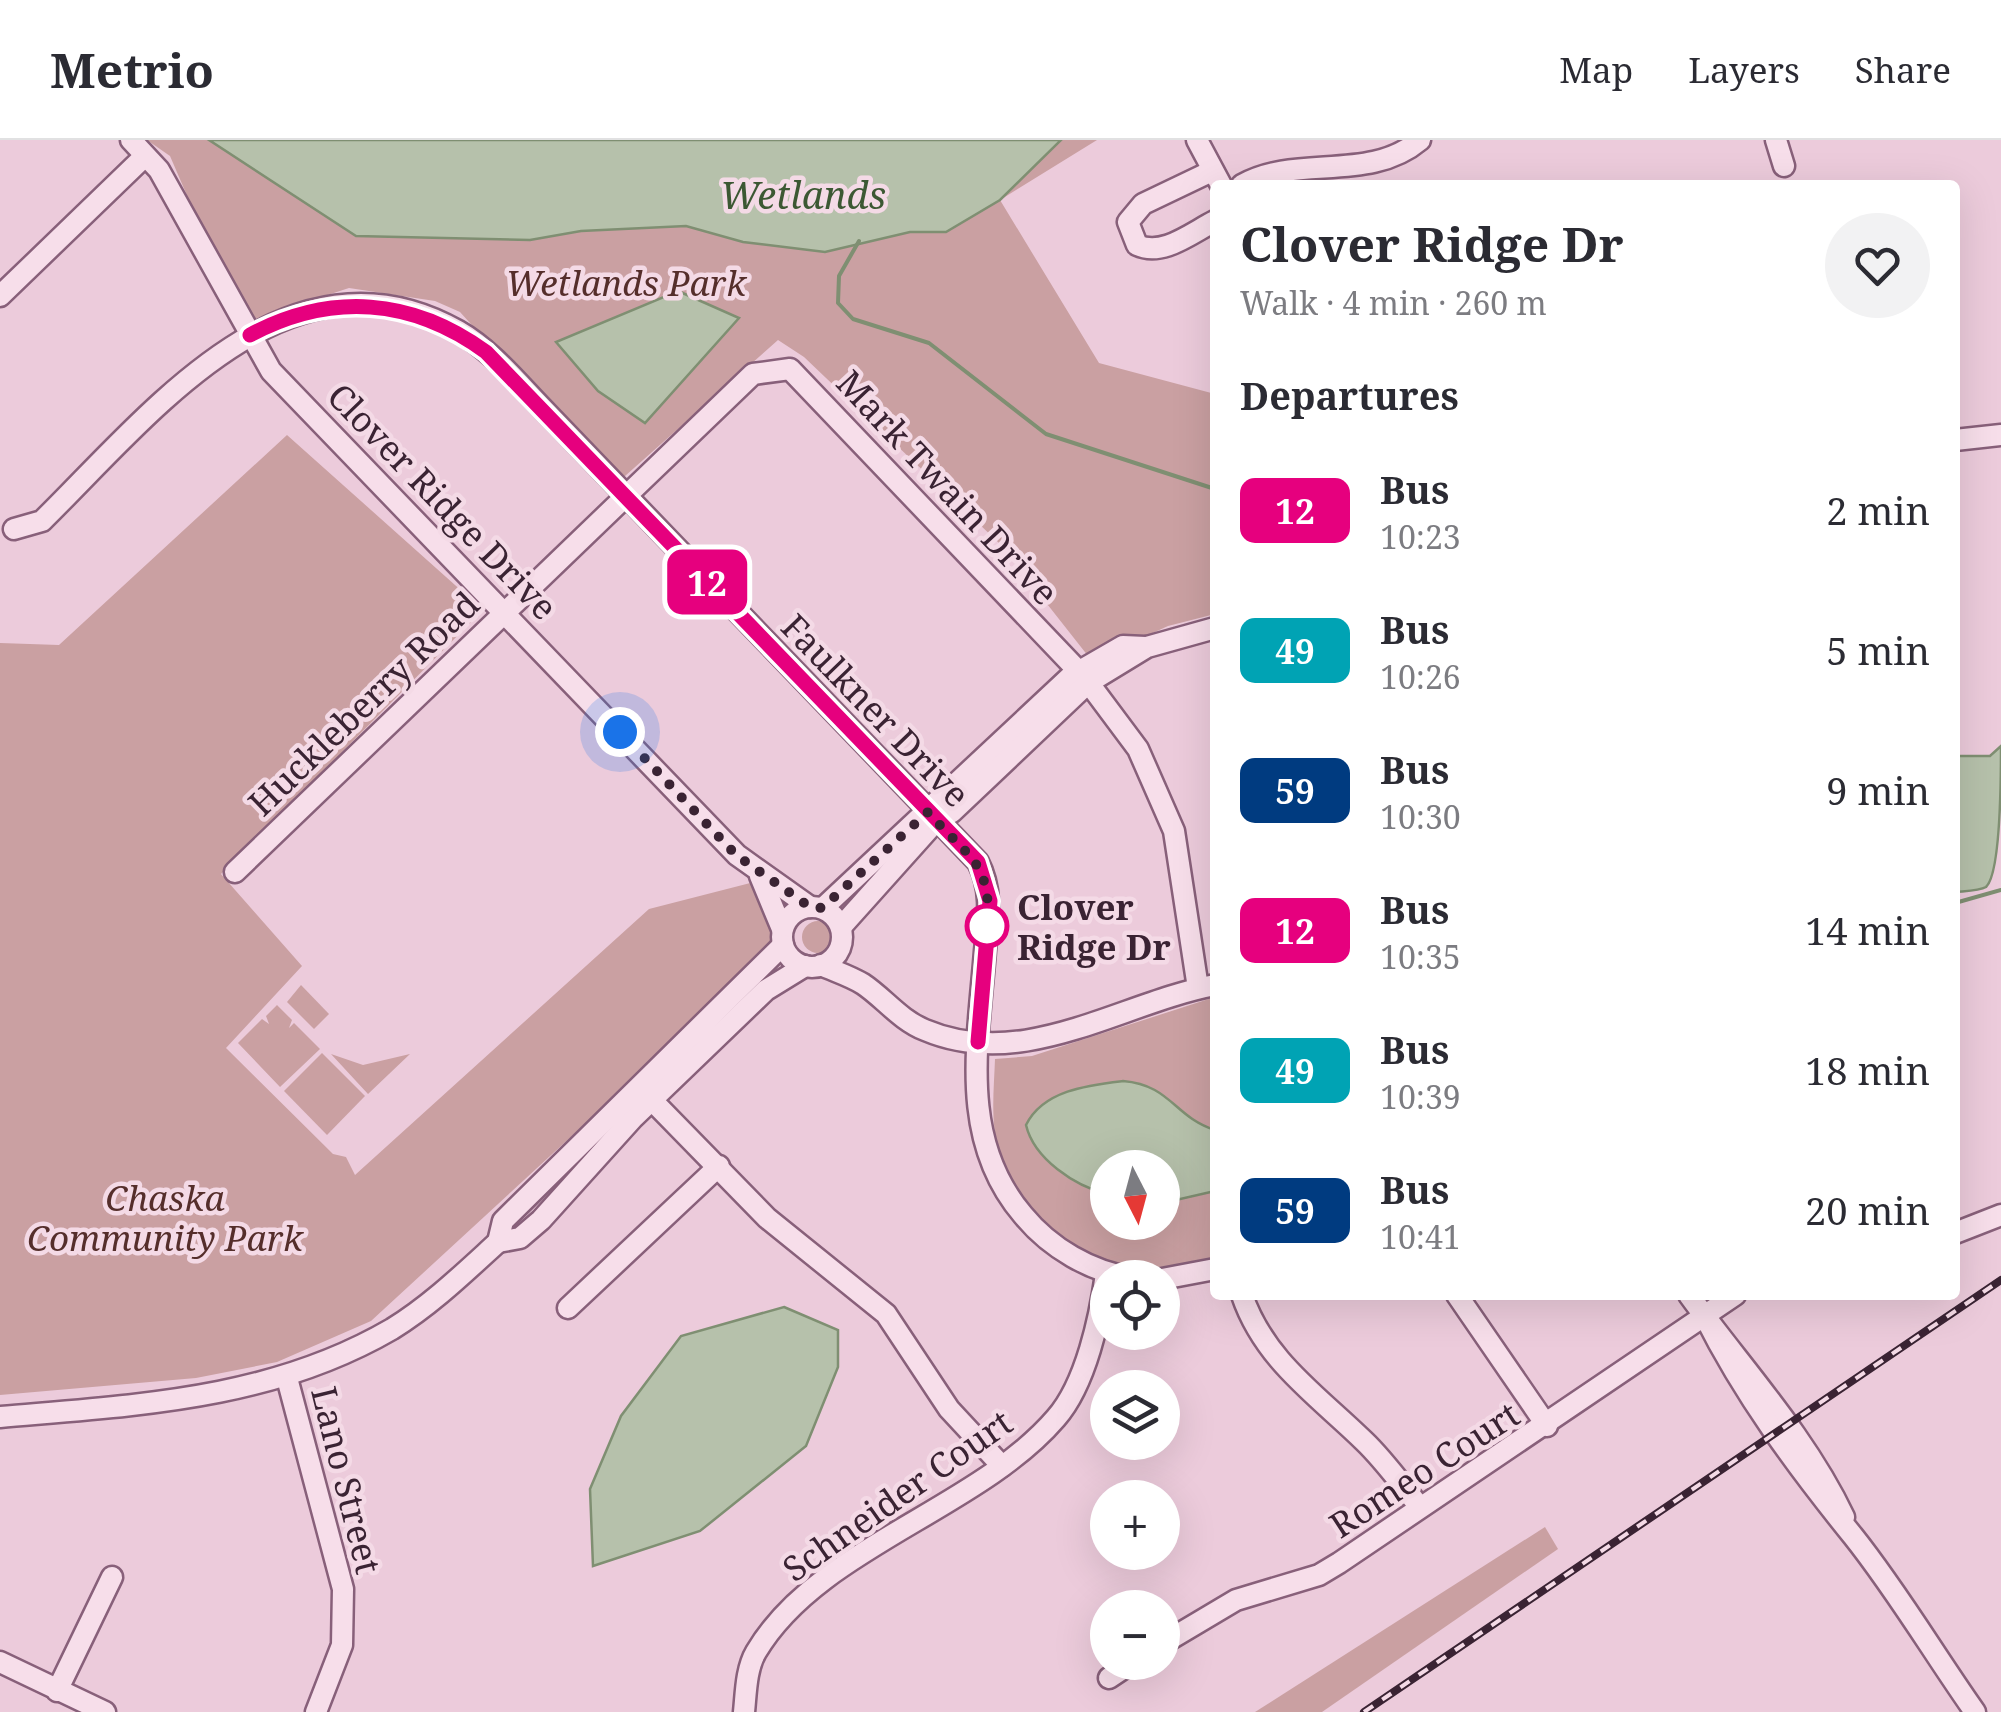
<!DOCTYPE html>
<meta charset="utf-8">
<style>
:root{--surface:#fff;--page:#f2f2f3;--text:#2b2b33;--muted:#7c7c81;--line:#e1e1e2}
body{margin:0;font-family:"Noto Serif",serif;background:var(--page);color:var(--text);height:100vh;display:flex;flex-direction:column;font-size:38px;white-space:nowrap}
*{box-sizing:border-box;margin:0}
p{font-size:32px;color:var(--muted)}
.icon{flex:none;width:55px;height:55px;fill:none;stroke:currentColor;stroke-width:2;stroke-linecap:round;stroke-linejoin:round}
.map{position:relative;flex:1;overflow:hidden}
.sheet{position:absolute;left:1210px;top:40px;width:750px;height:1120px;display:flex;flex-direction:column;background:var(--surface);border-radius:10px;box-shadow:0 10px 40px #0002}
.sheet>*{flex:none}
.badge{padding:0 20px;border-radius:15px;font-size:35px;line-height:65px}
.needle{width:65px;rotate:174deg}
.fabs{position:absolute;left:1090px;top:1010px;display:grid;gap:20px}
.fabs a{display:grid;place-items:center;width:90px;height:90px;border-radius:50%;background:var(--surface);box-shadow:0 10px 40px #0002;font-size:50px}
.you{position:absolute;width:50px;height:50px;margin:-25px;border:8px solid #fff;border-radius:50%;background:#1a73e8;box-shadow:0 0 0 15px #1a73e833}
.map>.badge{position:absolute;translate:-50% -50%;box-shadow:0 0 0 5px #fff}
h2{padding:0 30px;font-size:38px;line-height:90px}
.round{display:grid;place-items:center;flex:none;width:105px;height:105px;border-radius:52px;background:var(--page)}
.head{display:flex;align-items:center;justify-content:space-between;height:170px;padding:0 30px}
h1{font-size:48px;font-weight:700;line-height:75px}
ul{padding:0;list-style:none}
li{display:flex;align-items:center;gap:30px;height:140px;padding:0 30px}
li div{flex:1}
li b{display:block;font-size:38px}
li em{font-style:normal}
li .badge{min-width:110px;font-weight:700;text-align:center}
header{display:flex;align-items:center;gap:60px;box-sizing:border-box;height:140px;padding:0 50px;background:var(--surface);border-bottom:2px solid var(--line)}
header strong{font-size:48px}
nav{display:flex;gap:55px;margin-inline-start:auto;font-size:35px}
.map>svg:first-child{display:block}
.green{fill:#caa0a2;fill-rule:evenodd}
.water{fill:#b6c1ab;stroke:#7f8f72;stroke-width:2.5}
.lines{fill:none;stroke-linecap:round;stroke-linejoin:round}
.stream{stroke:#7f8f72;stroke-width:4}
.minor-casing{stroke:#88607a;stroke-width:25}
.minor{stroke:#f7deea;stroke-width:20}
.rail-casing{stroke:#3a2333;stroke-width:8}
.rail{stroke:#f4dae6;stroke-width:4;stroke-dasharray:11;stroke-linecap:butt}
.line-casing{stroke:#fff;stroke-width:22}
.line{stroke:#e6007e;stroke-width:15}
.walk{stroke:#3a2333;stroke-width:10;stroke-dasharray:0 18}
.stop-dot{fill:#fff;stroke:#e6007e;stroke-width:5}
.labels{text-anchor:middle;dominant-baseline:central;stroke-width:9;stroke-linejoin:round;paint-order:stroke}
.park-label{font-size:35px;font-style:italic;fill:#552e2b;stroke:#f4dae6}
.street-label{font-size:35px;fill:#3a2333;stroke:#f4dae6}
.stop-label{font-size:35px;font-weight:bold;fill:#3a2333;stroke:#f4dae6;text-anchor:start}
.water-label{font-size:38px;font-style:italic;fill:#3c5833;stroke:#f4dae6}
</style>
<header>
<strong>Metrio</strong>
<nav><a>Map</a><a>Layers</a><a>Share</a></nav>
</header>
<div class="map">
<svg width="2001" height="1572" viewBox="0 0 2001 1572">
<rect width="100%" height="100%" fill="#eccbdb"/>
<g class="green">
<path d="M 147,0 L 1097,0 L 1000,60 L 1099,223 L 1215,254 L 1215,474 L 1168,486 L 1092,521 L 999,403 L 804,217 L 778,200 L 616,344 L 460,172 L 435,161 L 349,148 L 242,183 L 170,16 Z"/>
<path d="M 287,295 L 483,470 L 221,734 L 302,826 L 226,908 L 333,1014 L 346,1017 L 355,1035 L 649,769 L 762,740 L 776,808 L 371,1181 L 277,1222 L 196,1238 L 0,1255 L 0,503 L 59,505 Z"/>
<circle cx="818" cy="797" r="16"/>
<path d="M 301,845 L 329,874 L 314,889 L 287,862 Z"/>
<path d="M 1215,857 L 1215,1123 C 1201,1126 1184,1131 1170,1132 C 1095,1134 1021,1081 999,1011 C 990,983 994,948 995,919 L 1032,916 ZM 1108,1028 L 1162,1028 L 1162,1082 L 1108,1082 Z"/>
<path d="M 277,865 L 292,880 L 289,888 L 294,883 L 320,909 L 280,947 L 238,903 L 262,879 L 269,884 L 266,876 Z"/>
<path d="M 322,913 L 365,956 L 327,995 L 284,951 Z"/>
<path d="M 331,914 L 363,925 L 410,914 L 368,954 Z"/>
<path d="M 1545,1387 L 1558,1409 L 1322,1572 L 1255,1572 Z"/>
</g>
<g class="water">
<path d="M 209,0 L 1061,0 L 1000,60 L 946,92 L 910,92 L 825,112 L 743,102 L 686,86 L 581,91 L 530,100 L 356,96 Z"/>
<path d="M 678,151 L 739,178 L 645,283 L 598,251 L 556,202 Z"/>
<path d="M 2001,606 C 2001,633 2001,733 1986,747 C 1979,751 1964,751 1955,752 L 1955,616 L 1990,616 Z"/>
<path d="M 1123,941 C 1171,945 1174,977 1215,990 L 1215,1051 L 1163,1063 L 1162,1028 L 1108,1028 L 1107,1054 C 1075,1046 1034,1019 1026,985 C 1043,950 1089,945 1123,941 Z"/>
<path d="M 784,1167 L 838,1190 L 838,1227 L 806,1306 L 700,1391 L 593,1426 L 590,1349 L 621,1276 L 681,1196 Z"/>
</g>
<g class="lines">
<g class="stream">
<path d="M 859,101 L 839,136 L 838,163 L 853,179 L 929,203 L 1046,294 L 1215,349"/>
<path d="M 1955,763 L 2001,750"/>
</g>
<g class="minor-casing">
<g id="minor">
<path d="M 131,0 L 159,30 L 271,231 L 737,715 L 810,767"/>
<path d="M 1197,0 L 1221,45"/>
<path d="M 1776,0 L 1784,26"/>
<path d="M 1212,31 L 1143,64 L 1128,82 L 1137,105 C 1163,117 1191,93 1215,81"/>
<path d="M 1242,45 C 1297,14 1369,43 1420,0"/>
<path d="M 0,156 L 145,16"/>
<path d="M 1955,300 L 2001,295"/>
<path d="M 14,389 L 42,381 C 149,276 288,95 458,191 C 493,211 520,246 548,274 L 978,722 C 993,751 988,780 985,811 C 978,903 958,999 1023,1075 C 1050,1108 1091,1132 1133,1138"/>
<path d="M 235,732 L 753,234 L 790,229 L 1085,538 L 1138,609 L 1174,691 L 1198,848"/>
<path d="M 760,736 L 782,789"/>
<circle cx="812" cy="797" r="30"/>
<path d="M 823,768 L 1071,536 L 1123,506 L 1145,507"/>
<path d="M 841,787 L 936,681 L 952,672 L 1088,543 L 1147,507 L 1215,488"/>
<path d="M 821,825 C 834,831 850,836 863,844 C 884,858 900,880 925,890 C 1024,932 1120,863 1215,845"/>
<path d="M 640,948 L 767,1078 L 886,1174 L 949,1269 L 1002,1326"/>
<path d="M 1955,1093 L 2001,1075"/>
<path d="M 498,1102 L 520,1098 L 541,1080 L 633,978 L 766,850 L 805,826"/>
<path d="M 498,1102 L 503,1081 L 783,805"/>
<path d="M 1162,1139 L 1215,1129"/>
<path d="M 1242,1155 C 1264,1220 1317,1255 1364,1301 C 1384,1320 1401,1344 1419,1366"/>
<path d="M 1457,1155 L 1547,1286"/>
<path d="M 1689,1155 C 1742,1228 1805,1295 1844,1377"/>
<path d="M 568,1168 L 719,1026"/>
<path d="M 1704,1175 C 1744,1255 1797,1327 1853,1396 C 1897,1451 1934,1514 1975,1572"/>
<path d="M 287,1238 L 343,1449 L 342,1505 L 316,1572"/>
<path d="M 0,1277 C 137,1265 270,1260 392,1189 C 431,1165 464,1133 498,1102"/>
<path d="M 1162,1504 L 1236,1460 L 1319,1435 L 1339,1423 L 1735,1155"/>
<path d="M 0,1522 L 105,1572"/>
<path d="M 1109,1538 L 1133,1522"/>
<path d="M 57,1551 L 112,1437"/>
<path d="M 744,1572 C 746,1553 746,1529 756,1512 C 817,1408 977,1370 1056,1278 C 1086,1244 1100,1177 1106,1134"/>
</g>
</g>
<use href="#minor" class="minor"/>
<g class="rail-casing">
<path id="rail" d="M 1364,1572 L 2001,1140"/>
</g>
<use href="#rail" class="rail"/>
</g>
<g class="lines">
<g class="line-casing">
<path id="line" d="M 250,195 C 331,152 412,158 486,212 L 978,722 L 990,761 L 978,902"/>
</g>
<use href="#line" class="line"/>
<path class="walk" d="M 620,592 L 736,715 L 810,767 L 822,768 L 928,672 C 971,721 993,721 987,795 L 987,786"/>
</g>
<circle class="stop-dot" cx="987" cy="786" r="20"/>
<g class="labels">
<g class="park-label">
<text x="626" y="142">Wetlands Park</text>
<text x="165" y="1057">Chaska<tspan x="165" dy="40">Community Park</tspan></text>
</g>
<g class="street-label">
<text transform="translate(948 347) rotate(47)">Mark Twain Drive</text>
<text transform="translate(443 361) rotate(46)">Clover Ridge Drive</text>
<text transform="translate(363 563) rotate(-44)">Huckleberry Road</text>
<text transform="translate(876 570) rotate(46)">Faulkner Drive</text>
<text transform="translate(1424 1329) rotate(-33)">Romeo Court</text>
<text transform="translate(347 1340) rotate(76)">Lano Street</text>
<text transform="translate(897 1355) rotate(-35)">Schneider Court</text>
</g>
<g class="stop-label">
<text x="1017" y="766">Clover<tspan x="1017" dy="40">Ridge Dr</tspan></text>
</g>
<g class="water-label">
<text x="803" y="54">Wetlands</text>
</g>
</g>
</svg>
<div class="fabs">
<a><svg class="needle" viewBox="-14 -14 28 28"><path d="M0-13l5 13h-10z" fill="#e53935"/><path d="M0 13l5-13h-10z" fill="#7c7c81"/></svg></a>
<a><svg class="icon" aria-label="locate" viewBox="0 0 24 24"><circle cx="12" cy="12" r="6"/><path d="M12 2v4M12 18v4M2 12h4M18 12h4"/></svg></a>
<a><svg class="icon" aria-label="layers" viewBox="0 0 24 24"><path d="M12 4l9 5-9 5-9-5zM3 14l9 5 9-5"/></svg></a>
<a>+</a>
<a>−</a>
</div>
<div class="you" style="left:620px;top:592px"></div>
<b class="badge" style="left:707px;top:442px;background:#e6007e;color:#fff">12</b>
<section class="sheet">
<div class="head"><div><h1>Clover Ridge Dr</h1><p>Walk · 4 min · 260 m</p></div><a class="round"><svg class="icon" aria-label="heart" viewBox="0 0 24 24"><path d="M12 20l-8-8c-3-5 5-10 8-4 3-6 11-1 8 4z"/></svg></a></div>
<h2>Departures</h2>
<ul>
<li><span class="badge" style="background:#e6007e;color:#fff">12</span><div><b>Bus</b><p>10:23</p></div><em>2 min</em></li>
<li><span class="badge" style="background:#00a3b4;color:#fff">49</span><div><b>Bus</b><p>10:26</p></div><em>5 min</em></li>
<li><span class="badge" style="background:#003b80;color:#fff">59</span><div><b>Bus</b><p>10:30</p></div><em>9 min</em></li>
<li><span class="badge" style="background:#e6007e;color:#fff">12</span><div><b>Bus</b><p>10:35</p></div><em>14 min</em></li>
<li><span class="badge" style="background:#00a3b4;color:#fff">49</span><div><b>Bus</b><p>10:39</p></div><em>18 min</em></li>
<li><span class="badge" style="background:#003b80;color:#fff">59</span><div><b>Bus</b><p>10:41</p></div><em>20 min</em></li>
</ul>
</section>
</div>
